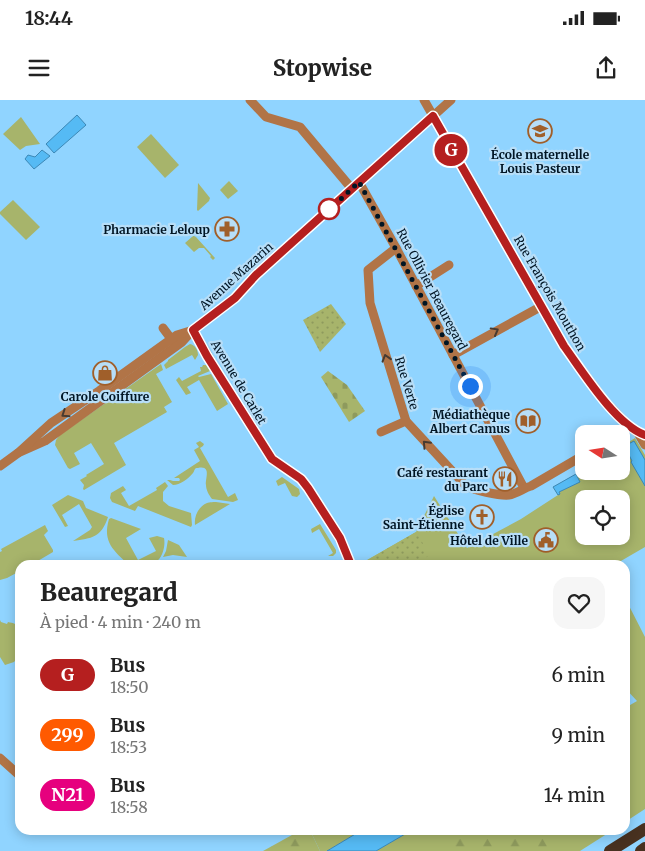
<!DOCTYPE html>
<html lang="fr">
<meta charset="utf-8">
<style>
:root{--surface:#fff;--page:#f6f6f6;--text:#222;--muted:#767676}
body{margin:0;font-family:Merriweather,serif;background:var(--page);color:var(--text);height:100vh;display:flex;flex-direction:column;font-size:19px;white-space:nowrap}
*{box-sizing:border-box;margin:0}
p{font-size:16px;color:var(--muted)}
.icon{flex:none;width:28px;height:28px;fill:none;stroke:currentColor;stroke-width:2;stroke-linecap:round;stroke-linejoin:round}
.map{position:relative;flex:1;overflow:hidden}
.drawer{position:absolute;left:15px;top:460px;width:615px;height:275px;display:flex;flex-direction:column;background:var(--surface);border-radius:15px;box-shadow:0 2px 12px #0003}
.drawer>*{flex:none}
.badge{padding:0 10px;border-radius:16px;font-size:18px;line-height:32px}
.needle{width:32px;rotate:282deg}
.controls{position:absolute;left:575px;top:325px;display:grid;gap:10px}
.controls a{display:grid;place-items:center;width:55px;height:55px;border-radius:10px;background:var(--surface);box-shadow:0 2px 12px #0003;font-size:25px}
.you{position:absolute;width:25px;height:25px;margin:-12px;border:4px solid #fff;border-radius:50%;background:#1a73e8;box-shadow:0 0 0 8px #1a73e833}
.map>.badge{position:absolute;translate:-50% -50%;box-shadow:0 0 0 2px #fff}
.round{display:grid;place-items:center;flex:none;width:52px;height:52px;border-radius:15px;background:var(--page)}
.headline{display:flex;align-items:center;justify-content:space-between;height:85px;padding:0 25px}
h1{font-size:24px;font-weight:800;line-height:38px}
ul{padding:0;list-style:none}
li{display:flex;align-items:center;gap:15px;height:60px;padding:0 25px}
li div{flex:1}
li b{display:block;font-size:19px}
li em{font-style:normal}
li .badge{min-width:55px;font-weight:700;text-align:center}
.status{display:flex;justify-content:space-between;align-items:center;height:35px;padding:0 25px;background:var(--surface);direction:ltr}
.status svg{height:14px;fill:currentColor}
header{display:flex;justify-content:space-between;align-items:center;height:65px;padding:0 25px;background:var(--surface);font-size:22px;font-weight:800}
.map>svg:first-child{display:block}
.green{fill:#a7b46b;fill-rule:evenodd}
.forest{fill:url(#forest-firs)}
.cemetery{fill:url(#cemetery-stones)}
.garden{fill:url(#garden-dots)}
.water{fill:#55baf4;stroke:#3c88b6}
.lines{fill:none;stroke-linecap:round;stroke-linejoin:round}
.minor{stroke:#b17447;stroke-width:9}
.highway{stroke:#483120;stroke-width:12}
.oneway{stroke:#473b32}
.line-casing{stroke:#fff;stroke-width:11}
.line{stroke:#b51f1f;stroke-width:8}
.walk{stroke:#001524;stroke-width:5;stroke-dasharray:0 9}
.stop-dot{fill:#fff;stroke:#b51f1f;stroke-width:2.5}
.labels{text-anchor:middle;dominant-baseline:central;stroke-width:4.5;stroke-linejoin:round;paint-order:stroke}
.poi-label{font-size:12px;font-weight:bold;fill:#001524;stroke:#b7def8;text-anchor:end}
.street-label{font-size:12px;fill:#001524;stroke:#b7def8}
</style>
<div class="status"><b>18:44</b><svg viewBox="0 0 49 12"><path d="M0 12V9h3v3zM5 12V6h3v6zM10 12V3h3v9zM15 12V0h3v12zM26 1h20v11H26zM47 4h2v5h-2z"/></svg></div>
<header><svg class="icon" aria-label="menu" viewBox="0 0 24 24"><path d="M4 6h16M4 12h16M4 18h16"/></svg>Stopwise<svg class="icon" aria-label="share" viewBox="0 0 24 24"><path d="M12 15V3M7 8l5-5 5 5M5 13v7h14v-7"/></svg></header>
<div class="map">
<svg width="645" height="751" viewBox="0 0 645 751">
<defs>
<pattern id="forest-firs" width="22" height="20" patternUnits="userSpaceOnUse" patternTransform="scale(1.25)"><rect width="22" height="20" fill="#a7b46b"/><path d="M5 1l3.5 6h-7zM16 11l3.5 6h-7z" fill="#8e9a5d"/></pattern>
<pattern id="cemetery-stones" width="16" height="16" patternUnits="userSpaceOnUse" patternTransform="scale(1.25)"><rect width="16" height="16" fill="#a7b46b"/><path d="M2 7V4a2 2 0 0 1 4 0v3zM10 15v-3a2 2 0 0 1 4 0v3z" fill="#8e9a5d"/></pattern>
<pattern id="garden-dots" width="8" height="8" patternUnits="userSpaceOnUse" patternTransform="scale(1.25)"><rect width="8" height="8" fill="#a7b46b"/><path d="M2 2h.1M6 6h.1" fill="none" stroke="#8e9a5d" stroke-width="1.8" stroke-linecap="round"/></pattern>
</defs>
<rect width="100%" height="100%" fill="#90d4ff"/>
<g class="green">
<path d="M 21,17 L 40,44 L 26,46 L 20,50 L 3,34 Z"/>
<path d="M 151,34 L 179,65 L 165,78 L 137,47 Z"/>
<path d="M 229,81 L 238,91 L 228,99 L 220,90 Z"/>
<path d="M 198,83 L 210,98 L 209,101 L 198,111 L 197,110 Z"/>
<path d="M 13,100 L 40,127 L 26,140 L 0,114 L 0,112 Z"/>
<path d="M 193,136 L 194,136 L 196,137 L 215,158 L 213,160 L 210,157 L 211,156 L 204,148 L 199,148 L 194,152 L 185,143 Z"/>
<path d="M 190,244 C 195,245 198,250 198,255 L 195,260 L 192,255 L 166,269 L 164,265 L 168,261 L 168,260 L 185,247 Z"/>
<path d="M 161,264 L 163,270 L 156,274 L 172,302 L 164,307 L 167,312 L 114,343 L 126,365 L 84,390 L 83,389 L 84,385 L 80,380 L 87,376 L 86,375 L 104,364 L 91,343 L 74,353 L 80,364 L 70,369 L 68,368 L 55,345 L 56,340 L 60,335 Z"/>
<path d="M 203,265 L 206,265 L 210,271 L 198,276 L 199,277 L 211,274 L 228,304 L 217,311 L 199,280 L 187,287 L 191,293 L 186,295 L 176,280 L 179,277 L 182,281 L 201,271 L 200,267 L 202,267 Z"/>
<path d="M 635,338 L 645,355 L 645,447 L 614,465 L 363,465 L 362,463 L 416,432 L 434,396 L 467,448 L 521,419 L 558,395 L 553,387 L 584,370 L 584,371 L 621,371 L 621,347 ZM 584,399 L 621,399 L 621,436 L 584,436 Z"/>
<path d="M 200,341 L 204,344 L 203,346 L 200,348 L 228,397 L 235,393 L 238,400 L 233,402 L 212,399 C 209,395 206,390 206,385 C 205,379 212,365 198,368 C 194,368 195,370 193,373 C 188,379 180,385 173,385 L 167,380 L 170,380 L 173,381 L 179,381 L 180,380 L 179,378 L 174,378 L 200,361 L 194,350 L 199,347 L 196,343 Z"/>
<path d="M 282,377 L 299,389 L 300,394 L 297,397 L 292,396 L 285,383 L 278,386 L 276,381 Z"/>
<path d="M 165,382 L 168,386 L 163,392 L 163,401 L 169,406 L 191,413 L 192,425 L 191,427 L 138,406 L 135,411 L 112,402 L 110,398 L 111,393 L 123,386 L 126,390 L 121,393 L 129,406 L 157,390 L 156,388 Z"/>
<path d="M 68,395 L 83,401 L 86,408 L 108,417 C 101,438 92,438 73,441 L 90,430 L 92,427 L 79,404 L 62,415 L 68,426 L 65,427 L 52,405 Z"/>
<path d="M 216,402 L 230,404 L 195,425 C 194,416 198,407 207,403 C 209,402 215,402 216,402 Z"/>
<path d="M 111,418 L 141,429 L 126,438 L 138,460 L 156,451 L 149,438 L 157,436 L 164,438 C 166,448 161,463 150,465 C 144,466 136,465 129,465 C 114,451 102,442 109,419 Z"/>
<path d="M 320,424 L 336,450 L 336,453 L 333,456 L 328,456 L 333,453 L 319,429 L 312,433 L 311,429 Z"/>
<path d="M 45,425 L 48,431 L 44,435 L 53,450 L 53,452 L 31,465 L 20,465 L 20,471 L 7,478 L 0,480 L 0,452 L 2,451 L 1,449 Z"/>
<path d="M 168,440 L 179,445 L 187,457 L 173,455 L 163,457 L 166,451 Z"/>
<path d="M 625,498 L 645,537 L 645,709 L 625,722 L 625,608 L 637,601 L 625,588 Z"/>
<path d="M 0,520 L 1,522 L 7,524 L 8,522 C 13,523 18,524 20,529 L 20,555 L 14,562 L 5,565 L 0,557 Z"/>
<path d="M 310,730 L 362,730 L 327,751 L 320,751 Z"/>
<path d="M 412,730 L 613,730 L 580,751 L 376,751 Z"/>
</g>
<g class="forest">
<path d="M 301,730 L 310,730 L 320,751 L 263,751 Z"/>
<path d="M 447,730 L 558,730 L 563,742 L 564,751 L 449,751 L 446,732 Z"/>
</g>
<path class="cemetery" d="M 328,271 L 347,285 L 365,311 L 349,322 L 321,277 Z"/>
<g class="garden">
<path d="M 331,204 L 346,224 L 320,252 L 303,220 Z"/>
<path d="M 416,432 L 430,455 L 413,465 L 363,465 L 362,463 Z"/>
</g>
<g class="water">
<path d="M 77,15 L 86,25 L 54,53 L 46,44 Z"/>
<path d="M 42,50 L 50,56 L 34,69 L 25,59 L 28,55 L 35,57 Z"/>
<path d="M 634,341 L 645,360 L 645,386 L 631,362 L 632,361 L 628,353 L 621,357 L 621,348 Z"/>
<path d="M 576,374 L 580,382 L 559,392 L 560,394 L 558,395 L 553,387 Z"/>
<path d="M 362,730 L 412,730 L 376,751 L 327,751 Z"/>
</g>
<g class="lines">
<g class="minor">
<path d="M 250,0 L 266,17 L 300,27 L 352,89"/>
<path d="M 424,0 L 564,246 L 604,300 L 627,324 L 638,333 L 645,345"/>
<path d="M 359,82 L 396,148 L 524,388"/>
<path d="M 396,148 L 368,170 L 370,203 L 406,321 L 465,385 C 472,390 500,396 509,395 C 516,394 524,388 531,386 L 584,355"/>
<path d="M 416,186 L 449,165"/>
<path d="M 163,228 L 175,244"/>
<path d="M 193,230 L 227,288 L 272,359 L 301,379 L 308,387 L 339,438 L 351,465"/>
<path d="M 453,255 L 542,206"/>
<path d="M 381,332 L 406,321"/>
<path d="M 620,334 L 627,324"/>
<path d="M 18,353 L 45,341 L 182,242 L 193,230 L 235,198 L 256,175 L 451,0"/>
<path d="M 0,366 L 18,353 L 51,323 L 99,291 L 177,235 L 190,231"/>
<path d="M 0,658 L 20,676"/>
</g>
<g class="highway">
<path d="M 610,751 L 645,729"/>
<path d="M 641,751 L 645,748"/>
</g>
</g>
<defs><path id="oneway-chevron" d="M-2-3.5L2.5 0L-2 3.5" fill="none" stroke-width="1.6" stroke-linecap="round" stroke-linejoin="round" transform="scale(1.25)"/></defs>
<g class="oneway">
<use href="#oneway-chevron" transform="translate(495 231) rotate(-29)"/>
<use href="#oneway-chevron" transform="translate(386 258) rotate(-107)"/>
<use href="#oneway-chevron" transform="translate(65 314) rotate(146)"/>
<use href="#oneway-chevron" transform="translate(426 344) rotate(-133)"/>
</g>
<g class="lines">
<g class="line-casing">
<path id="line" d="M 351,465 L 340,438 L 308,388 L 301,379 L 272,359 L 207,256 L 193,230 L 235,198 L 256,175 L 433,16 L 564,246 C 583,272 615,324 645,335"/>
</g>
<use href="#line" class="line"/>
<path class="walk" d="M 329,109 L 329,110 L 359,82 L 470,286"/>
</g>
<defs>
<g id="school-ring" transform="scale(1.25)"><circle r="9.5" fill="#b7def8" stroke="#a05f2a" stroke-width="1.5"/><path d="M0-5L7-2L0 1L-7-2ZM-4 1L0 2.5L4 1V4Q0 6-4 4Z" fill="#a05f2a"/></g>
<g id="pharmacy-ring" transform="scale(1.25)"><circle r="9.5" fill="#b7def8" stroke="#a05f2a" stroke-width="1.5"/><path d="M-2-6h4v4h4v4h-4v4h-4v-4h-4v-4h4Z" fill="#a05f2a"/></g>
<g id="shop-ring" transform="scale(1.25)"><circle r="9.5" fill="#b7def8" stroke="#a05f2a" stroke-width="1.5"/><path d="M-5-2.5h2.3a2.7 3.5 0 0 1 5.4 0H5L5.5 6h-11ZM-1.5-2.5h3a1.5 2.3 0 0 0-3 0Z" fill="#a05f2a"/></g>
<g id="library-ring" transform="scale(1.25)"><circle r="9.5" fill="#b7def8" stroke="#a05f2a" stroke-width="1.5"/><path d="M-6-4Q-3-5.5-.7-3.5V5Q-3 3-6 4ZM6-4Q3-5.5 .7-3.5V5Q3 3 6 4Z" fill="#a05f2a"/></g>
<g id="restaurant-ring" transform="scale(1.25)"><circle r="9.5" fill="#b7def8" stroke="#a05f2a" stroke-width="1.5"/><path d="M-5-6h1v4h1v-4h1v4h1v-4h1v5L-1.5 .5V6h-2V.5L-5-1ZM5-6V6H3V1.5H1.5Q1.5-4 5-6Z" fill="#a05f2a"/></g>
<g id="church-ring" transform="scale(1.25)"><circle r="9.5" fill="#b7def8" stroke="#a05f2a" stroke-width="1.5"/><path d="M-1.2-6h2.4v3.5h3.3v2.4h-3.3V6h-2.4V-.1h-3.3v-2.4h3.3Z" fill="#a05f2a"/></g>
<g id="civic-ring" transform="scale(1.25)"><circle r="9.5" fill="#b7def8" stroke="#a05f2a" stroke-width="1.5"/><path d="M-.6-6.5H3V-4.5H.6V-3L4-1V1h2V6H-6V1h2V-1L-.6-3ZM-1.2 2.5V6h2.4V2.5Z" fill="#a05f2a"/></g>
</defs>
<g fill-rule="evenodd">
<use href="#school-ring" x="540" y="31"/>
<use href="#pharmacy-ring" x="227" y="129"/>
<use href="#shop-ring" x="105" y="273"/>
<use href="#library-ring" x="528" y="321"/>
<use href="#restaurant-ring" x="505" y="379"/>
<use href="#church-ring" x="482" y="417"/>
<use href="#civic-ring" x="546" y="440"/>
</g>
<circle class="stop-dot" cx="329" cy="109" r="10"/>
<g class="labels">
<g class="poi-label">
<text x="540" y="54" text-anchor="middle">École maternelle<tspan x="540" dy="14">Louis Pasteur</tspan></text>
<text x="210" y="129">Pharmacie Leloup</text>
<text x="105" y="296" text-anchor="middle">Carole Coiffure</text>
<text x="510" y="314">Médiathèque<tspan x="510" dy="14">Albert Camus</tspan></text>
<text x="488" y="372">Café restaurant<tspan x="488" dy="14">du Parc</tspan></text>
<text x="464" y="410">Église<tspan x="464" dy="14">Saint-Étienne</tspan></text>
<text x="528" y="440">Hôtel de Ville</text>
</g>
<g class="street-label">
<text transform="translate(236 176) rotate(-42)">Avenue Mazarin</text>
<text transform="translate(432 189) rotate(62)">Rue Ollivier Beauregard</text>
<text transform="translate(550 193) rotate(60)">Rue François Mouthon</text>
<text transform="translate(239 282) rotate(59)">Avenue de Carlet</text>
<text transform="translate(407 283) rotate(73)">Rue Verte</text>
</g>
</g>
</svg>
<div class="controls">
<a><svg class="needle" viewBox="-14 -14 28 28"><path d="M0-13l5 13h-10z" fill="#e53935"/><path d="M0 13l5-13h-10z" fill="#767676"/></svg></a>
<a><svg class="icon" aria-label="locate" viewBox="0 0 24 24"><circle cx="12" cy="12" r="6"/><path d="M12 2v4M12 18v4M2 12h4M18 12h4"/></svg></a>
</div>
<div class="you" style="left:470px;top:286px"></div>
<b class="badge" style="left:451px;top:50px;background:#b51f1f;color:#fff">G</b>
<section class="drawer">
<div class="headline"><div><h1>Beauregard</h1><p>À pied · 4 min · 240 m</p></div><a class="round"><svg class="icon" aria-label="heart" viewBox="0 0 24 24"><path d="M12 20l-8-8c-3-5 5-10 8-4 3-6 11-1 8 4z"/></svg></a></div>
<ul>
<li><span class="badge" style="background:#b51f1f;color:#fff">G</span><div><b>Bus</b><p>18:50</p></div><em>6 min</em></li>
<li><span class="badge" style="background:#ff5a00;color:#fff">299</span><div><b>Bus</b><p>18:53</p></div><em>9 min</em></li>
<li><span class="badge" style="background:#e6007e;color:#fff">N21</span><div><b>Bus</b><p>18:58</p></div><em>14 min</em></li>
</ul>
</section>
</div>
